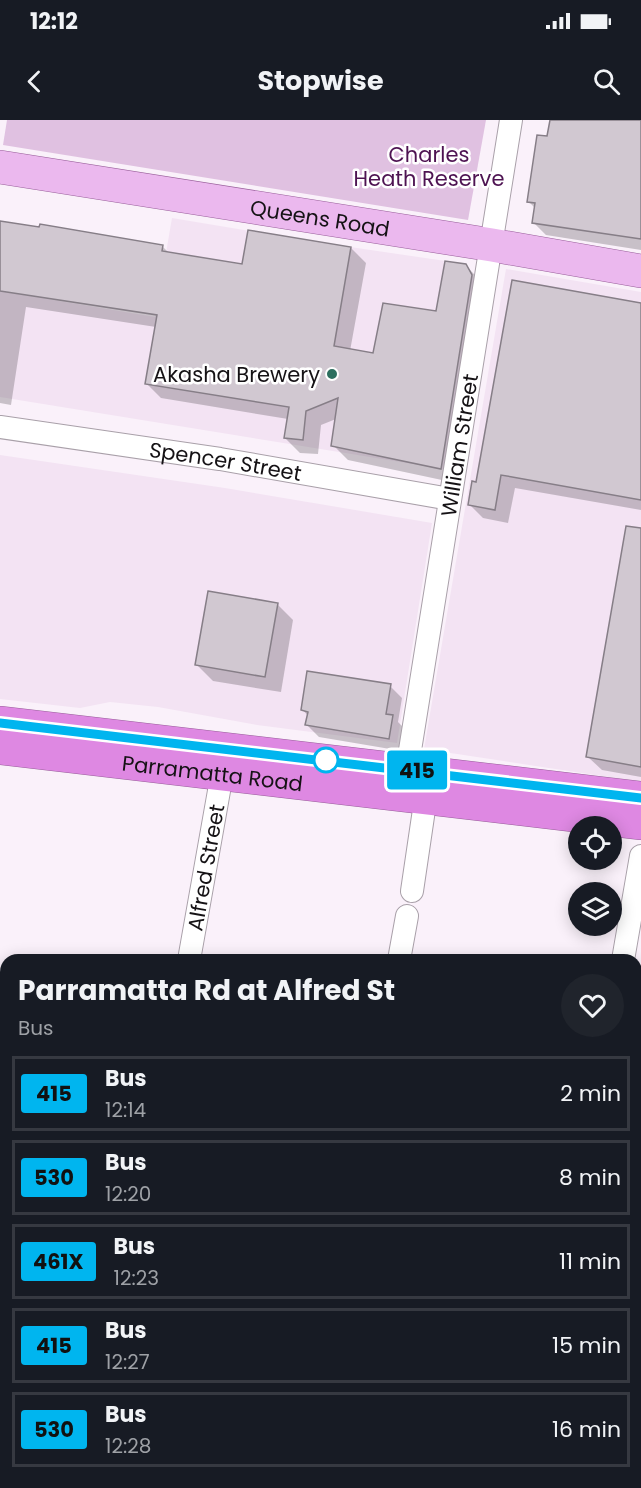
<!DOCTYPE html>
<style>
:root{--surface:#171b24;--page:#20242c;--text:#f1f3f6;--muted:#9ea1a6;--line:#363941}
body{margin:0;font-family:Poppins,sans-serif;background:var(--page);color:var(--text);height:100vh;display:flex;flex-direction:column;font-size:22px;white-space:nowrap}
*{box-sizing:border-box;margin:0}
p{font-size:20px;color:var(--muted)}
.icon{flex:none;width:33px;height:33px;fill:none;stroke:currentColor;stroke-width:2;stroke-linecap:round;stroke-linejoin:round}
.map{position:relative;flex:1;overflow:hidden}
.sheet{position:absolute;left:0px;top:834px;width:642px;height:534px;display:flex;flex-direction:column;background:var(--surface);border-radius:18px 18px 0 0;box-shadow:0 3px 15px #0003}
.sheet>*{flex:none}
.badge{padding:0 12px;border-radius:4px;font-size:21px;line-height:39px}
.tools{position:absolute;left:568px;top:696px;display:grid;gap:12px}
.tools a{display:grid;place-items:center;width:54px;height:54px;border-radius:50%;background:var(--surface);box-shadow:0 3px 15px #0003;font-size:30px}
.map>.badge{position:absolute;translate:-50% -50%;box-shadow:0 0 0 3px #fff}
.round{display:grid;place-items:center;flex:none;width:63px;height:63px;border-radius:32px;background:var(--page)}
.headline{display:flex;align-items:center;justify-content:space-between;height:102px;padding:0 18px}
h1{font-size:28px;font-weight:700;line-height:45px}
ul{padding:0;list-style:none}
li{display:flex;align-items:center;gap:18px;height:75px;margin:0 12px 9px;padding:0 6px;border:3px solid var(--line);border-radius:0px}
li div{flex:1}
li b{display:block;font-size:22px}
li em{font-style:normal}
li .badge{min-width:66px;font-weight:700;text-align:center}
.status{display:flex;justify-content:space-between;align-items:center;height:42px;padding:0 30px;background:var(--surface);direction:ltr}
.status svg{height:16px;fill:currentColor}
header{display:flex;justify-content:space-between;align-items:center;height:78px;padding:0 18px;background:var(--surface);font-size:27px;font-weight:700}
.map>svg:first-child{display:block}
.built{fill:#f3e3f3}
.green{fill:#e0c1e1}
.shadow{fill:#0003}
.building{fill:#d1c8d1;stroke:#867e87;stroke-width:1.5}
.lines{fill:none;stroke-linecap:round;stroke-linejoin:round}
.highway-tunnel{stroke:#d8d0d8;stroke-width:33;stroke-dasharray:33 16;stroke-linecap:butt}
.street-casing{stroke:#a9a0a9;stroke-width:24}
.primary-casing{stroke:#985f9a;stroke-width:34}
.highway-casing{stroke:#985f9a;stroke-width:34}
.street{stroke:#fff;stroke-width:22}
.primary{stroke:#ebb8ee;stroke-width:33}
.highway{stroke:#de88e2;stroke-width:33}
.line-casing{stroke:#fff;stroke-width:14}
.line{stroke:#00b5ef;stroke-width:9}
.poi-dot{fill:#2d6f5f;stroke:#fff;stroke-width:2}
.stop-dot{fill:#fff;stroke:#00b5ef;stroke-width:3}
.labels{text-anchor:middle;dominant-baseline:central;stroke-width:5;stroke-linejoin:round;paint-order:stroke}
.park-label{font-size:21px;fill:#4e1352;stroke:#fff}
.street-label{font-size:21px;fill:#151215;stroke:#fff}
.poi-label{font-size:21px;fill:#151215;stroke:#fff;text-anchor:end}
</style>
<div class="status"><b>12:12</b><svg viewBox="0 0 49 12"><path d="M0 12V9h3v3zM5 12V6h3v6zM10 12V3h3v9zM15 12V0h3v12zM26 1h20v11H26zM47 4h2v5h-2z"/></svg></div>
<header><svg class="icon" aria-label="back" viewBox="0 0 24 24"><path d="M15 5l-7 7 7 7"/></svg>Stopwise<svg class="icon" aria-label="search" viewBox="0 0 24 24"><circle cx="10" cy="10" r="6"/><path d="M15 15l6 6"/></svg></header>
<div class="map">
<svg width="641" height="1368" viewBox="0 0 641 1368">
<rect width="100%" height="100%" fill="#faf1fa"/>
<g class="built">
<path d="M 172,98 L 316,122 L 466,144 L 474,158 L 444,349 L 0,277 L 0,171 L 155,197 Z"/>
<path d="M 506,149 L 641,172 L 641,662 L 424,629 Z"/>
<path d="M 0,335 L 225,368 L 432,403 L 397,623 L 257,605 L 158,587 L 110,582 L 80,588 L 0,579 Z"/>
</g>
<path class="green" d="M 7,0 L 486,0 L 468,100 L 3,25 Z"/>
<g class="shadow">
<path d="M 551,0 L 641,0 L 641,130 L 546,115 L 533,102 L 536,89 L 528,81 L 548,17 Z"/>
<path d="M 0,102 L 162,126 L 170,134 L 243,146 L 351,128 L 366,143 L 350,231 L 374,234 L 438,193 L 465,145 L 480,160 L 456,363 L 348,340 L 333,325 L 336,299 L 321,305 L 318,334 L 300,333 L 285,318 L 288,299 L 161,278 L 146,263 L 156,207 L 26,187 L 11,285 L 0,283 Z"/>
<path d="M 641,185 L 641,390 L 515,368 L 508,403 L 483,398 L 469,384 L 477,363 Z"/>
<path d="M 641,410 L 641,657 L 602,650 L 588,637 Z"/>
<path d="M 277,484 L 293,500 L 281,572 L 213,561 L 197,545 Z"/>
<path d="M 390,566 L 402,578 L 398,602 L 405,609 L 402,631 L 319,617 L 307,605 L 308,596 L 303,590 Z"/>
</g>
<g class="building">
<path d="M 550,0 L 641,0 L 641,119 L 532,103 L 535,83 L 527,82 L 537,15 L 547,16 Z"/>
<path d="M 0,101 L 39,107 L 40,104 L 163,125 L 162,131 L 242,144 L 248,110 L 351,127 L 334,226 L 373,233 L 383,183 L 436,191 L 445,141 L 466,144 L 472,155 L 441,349 L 331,326 L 338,278 L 306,291 L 303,320 L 284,318 L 289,287 L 145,264 L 157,195 L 0,171 Z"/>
<path d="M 512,160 L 641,183 L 641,380 L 501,355 L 495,390 L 468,385 L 472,361 L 476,362 Z"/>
<path d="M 626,406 L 641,408 L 641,647 L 586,637 Z"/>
<path d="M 208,471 L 278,483 L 265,557 L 195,545 Z"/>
<path d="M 307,551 L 391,564 L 386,594 L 393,595 L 389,619 L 305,605 L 308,592 L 301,590 Z"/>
</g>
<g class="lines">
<g class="highway-tunnel">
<path d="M 0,1220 L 6,1222"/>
<path d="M 0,1297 L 6,1299"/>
<path d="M 200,1362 L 219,1368"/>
<path d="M 445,1362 L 464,1368"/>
</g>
<g class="street-casing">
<g id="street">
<path id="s1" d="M 0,307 L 220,339 L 450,379"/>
<path id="s2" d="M 407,649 L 511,0"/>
<path d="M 412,771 L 426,676"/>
<path id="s3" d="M 189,840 L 222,654"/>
<path d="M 399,840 L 407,796"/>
<path d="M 623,840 L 641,736"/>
<path d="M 0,935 L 6,936"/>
<path d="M 636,1008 L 641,1008"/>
<path d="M 195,1368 L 196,1362"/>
<path d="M 529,1368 L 530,1362"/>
</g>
</g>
<g class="primary-casing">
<g id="primary">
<path id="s4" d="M 0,47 L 492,125 L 641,151"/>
</g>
</g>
<g class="highway-casing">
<g id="highway">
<path d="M 0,603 L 641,678"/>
<path id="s5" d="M 0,628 L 641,703"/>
</g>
</g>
<use href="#street" class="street"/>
<use href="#primary" class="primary"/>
<use href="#highway" class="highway"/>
</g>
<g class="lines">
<g class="line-casing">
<path id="line" d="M 0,603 L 641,678"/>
</g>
<use href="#line" class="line"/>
</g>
<circle class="poi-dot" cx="332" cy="254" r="6"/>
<circle class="stop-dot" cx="326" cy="640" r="12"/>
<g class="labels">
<g class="park-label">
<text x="429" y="34">Charles<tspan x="429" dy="24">Heath Reserve</tspan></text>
</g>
<g class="street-label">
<text stroke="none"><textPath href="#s4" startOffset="324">Queens Road</textPath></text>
<text stroke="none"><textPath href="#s2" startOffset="328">William Street</textPath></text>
<text stroke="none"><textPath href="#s1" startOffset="228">Spencer Street</textPath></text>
<text stroke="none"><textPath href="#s5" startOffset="214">Parramatta Road</textPath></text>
<text stroke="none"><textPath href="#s3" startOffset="94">Alfred Street</textPath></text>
</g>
<g class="poi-label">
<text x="320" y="254">Akasha Brewery</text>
</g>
</g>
</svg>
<div class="tools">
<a><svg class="icon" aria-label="locate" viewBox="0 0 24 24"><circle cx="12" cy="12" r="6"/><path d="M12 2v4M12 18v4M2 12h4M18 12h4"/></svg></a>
<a><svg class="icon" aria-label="layers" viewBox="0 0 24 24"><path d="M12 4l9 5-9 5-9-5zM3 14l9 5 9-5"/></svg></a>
</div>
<b class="badge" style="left:417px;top:650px;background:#00b5ef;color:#111">415</b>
<section class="sheet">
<div class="headline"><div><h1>Parramatta Rd at Alfred St</h1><p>Bus</p></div><a class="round"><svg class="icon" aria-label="heart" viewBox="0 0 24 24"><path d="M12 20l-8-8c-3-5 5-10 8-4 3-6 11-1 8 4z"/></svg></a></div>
<ul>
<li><span class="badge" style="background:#00b5ef;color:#111">415</span><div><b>Bus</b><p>12:14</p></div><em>2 min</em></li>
<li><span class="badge" style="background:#00b5ef;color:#111">530</span><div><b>Bus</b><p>12:20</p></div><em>8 min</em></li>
<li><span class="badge" style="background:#00b5ef;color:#111">461X</span><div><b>Bus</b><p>12:23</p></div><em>11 min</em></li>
<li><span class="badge" style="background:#00b5ef;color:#111">415</span><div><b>Bus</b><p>12:27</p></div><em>15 min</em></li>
<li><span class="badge" style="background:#00b5ef;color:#111">530</span><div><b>Bus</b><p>12:28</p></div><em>16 min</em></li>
</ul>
</section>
</div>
